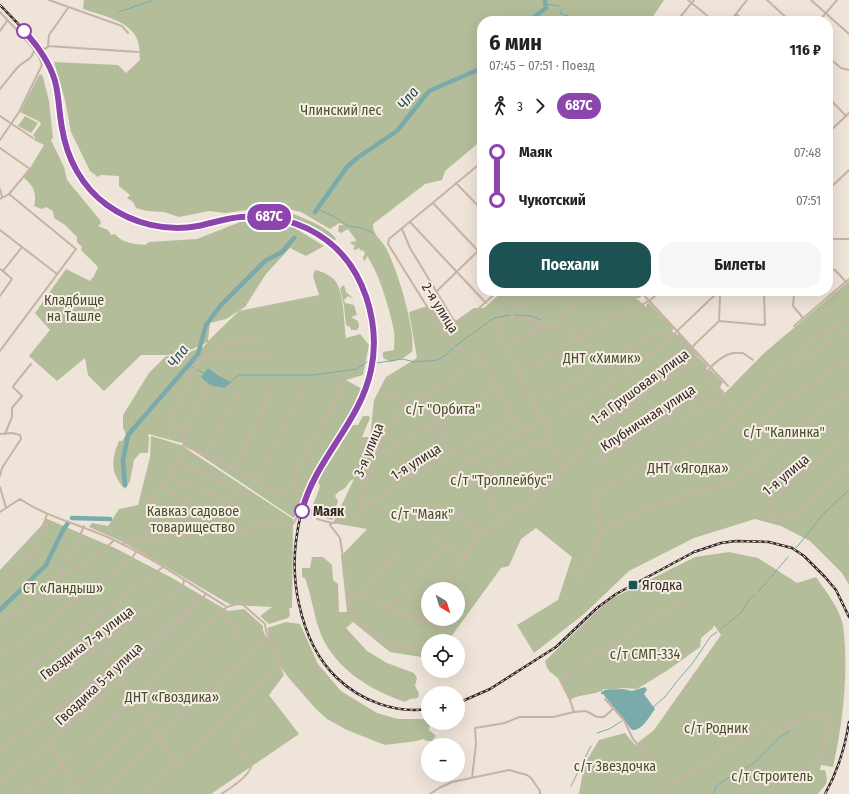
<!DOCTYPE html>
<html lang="ru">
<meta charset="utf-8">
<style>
:root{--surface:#fff;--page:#f6f6f6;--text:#222;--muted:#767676;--accent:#1e5152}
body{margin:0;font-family:"Fira Sans Condensed",sans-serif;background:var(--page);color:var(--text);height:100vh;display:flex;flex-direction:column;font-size:15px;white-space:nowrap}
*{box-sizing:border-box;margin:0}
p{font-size:13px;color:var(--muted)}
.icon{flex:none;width:22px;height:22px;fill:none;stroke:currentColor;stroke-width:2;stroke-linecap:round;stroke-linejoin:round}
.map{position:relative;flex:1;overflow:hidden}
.sheet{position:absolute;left:477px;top:16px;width:356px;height:280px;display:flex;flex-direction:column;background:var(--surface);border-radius:16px;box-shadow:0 4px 16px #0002}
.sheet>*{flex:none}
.badge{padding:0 8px;border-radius:13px;font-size:14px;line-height:26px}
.needle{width:26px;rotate:142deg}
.buttons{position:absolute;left:421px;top:582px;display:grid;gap:8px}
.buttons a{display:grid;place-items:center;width:44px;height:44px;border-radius:50%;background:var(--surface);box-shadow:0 4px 16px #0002;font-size:20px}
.map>.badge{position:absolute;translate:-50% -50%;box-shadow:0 0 0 2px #fff}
.legs{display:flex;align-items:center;gap:6px;height:44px;padding:0 12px;font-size:13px}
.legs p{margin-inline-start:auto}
.headline{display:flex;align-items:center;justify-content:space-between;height:68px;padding:0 12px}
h1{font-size:22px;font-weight:700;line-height:30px}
.primary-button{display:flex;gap:8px;margin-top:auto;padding:8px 12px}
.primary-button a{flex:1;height:46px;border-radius:16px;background:var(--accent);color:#fff;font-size:16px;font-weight:700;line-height:46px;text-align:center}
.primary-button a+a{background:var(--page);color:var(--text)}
ul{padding:0 12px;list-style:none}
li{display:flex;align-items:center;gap:14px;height:48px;font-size:15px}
li i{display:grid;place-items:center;width:6px;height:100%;margin:0 5px;background:currentColor}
li i::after{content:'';width:10px;height:10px;margin:-5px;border:3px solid;border-radius:50%;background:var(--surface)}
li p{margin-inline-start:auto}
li:first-child i{background:linear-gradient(#0000 50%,currentColor 0)}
li:last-child i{background:linear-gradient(currentColor 50%,#0000 0)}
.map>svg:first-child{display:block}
.green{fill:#b3bd9a;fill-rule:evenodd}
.water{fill:#7aabaa}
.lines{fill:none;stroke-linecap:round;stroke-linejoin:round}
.stream{stroke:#7aabaa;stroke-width:1}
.river{stroke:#7aabaa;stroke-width:4.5}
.minor{stroke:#c7b3a6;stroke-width:2}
.rail-casing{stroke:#332a26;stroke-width:2.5}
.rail{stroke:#f8eee5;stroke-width:1;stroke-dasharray:3;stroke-linecap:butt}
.line-1-casing{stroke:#fff;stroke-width:9}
.line-1{stroke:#8e44ad;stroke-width:6}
.stop-1-dot{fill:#fff;stroke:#8e44ad;stroke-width:2}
.poi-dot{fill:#1e5152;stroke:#f8eee5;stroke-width:1.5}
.labels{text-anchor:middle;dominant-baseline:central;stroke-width:4;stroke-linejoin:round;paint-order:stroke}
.park-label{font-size:14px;fill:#44502c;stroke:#f8eee5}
.street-label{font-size:14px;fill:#332a26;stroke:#f8eee5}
.stop-label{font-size:14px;font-weight:bold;fill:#332a26;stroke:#f8eee5;text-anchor:start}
.poi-label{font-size:14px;fill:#332a26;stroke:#f8eee5;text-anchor:start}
.water-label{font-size:15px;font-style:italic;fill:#1e5152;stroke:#f8eee5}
</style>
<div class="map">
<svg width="849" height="794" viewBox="0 0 849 794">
<rect width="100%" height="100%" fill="#efe4d9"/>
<g class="green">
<path d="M 84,0 L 664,0 L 650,21 L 482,21 L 482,140 L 445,171 L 442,180 L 425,184 L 373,224 C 372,234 382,240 386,248 C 397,269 416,329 412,352 L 403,358 L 391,362 L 383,358 L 383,352 L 394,350 C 394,344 395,337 394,331 C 389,308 380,275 367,256 L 365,261 L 364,261 L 363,257 L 365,254 L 363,250 L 361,251 L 359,248 L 356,250 L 353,249 L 355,246 L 350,243 L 353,241 L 355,242 L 356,240 L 348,229 L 341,233 L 338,231 L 339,225 L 344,225 L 339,223 L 330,229 L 301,212 L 275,206 L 225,213 L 209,211 L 179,217 L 164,212 L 147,211 L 136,208 L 133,202 L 127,198 L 130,195 L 119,186 L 119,176 L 101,175 L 98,177 L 90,171 L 71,132 L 65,100 L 54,62 L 118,65 L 126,73 L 140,60 C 139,54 140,45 137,39 C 129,20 100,15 83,9 Z"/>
<path d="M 41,74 L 43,77 L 49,101 L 53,138 L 51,140 L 64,167 L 67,180 L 100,220 L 101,223 L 98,226 L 108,230 L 111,235 L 115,234 C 122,243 134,244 145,245 L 149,242 L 197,239 L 240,222 L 285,222 L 324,246 L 306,256 L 290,248 L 266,274 L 245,307 L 226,319 L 210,323 L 208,341 L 239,311 L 319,295 L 313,276 L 315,270 C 323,272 331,275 336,282 C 344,294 344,324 346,338 L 360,334 L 369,345 L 363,375 L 346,380 L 362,389 L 350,416 L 312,475 L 294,518 L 182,443 L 148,434 L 149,438 L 148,453 L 140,453 L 134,460 L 130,481 L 125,489 C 110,473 111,460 119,441 L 122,441 L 126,435 L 123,427 L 123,415 L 149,373 L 166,356 L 176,357 L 203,347 L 208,342 L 179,355 L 141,355 L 104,391 L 88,375 L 85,358 L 57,381 L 29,356 L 50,330 L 35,313 L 66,269 L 90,281 L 94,276 L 98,267 L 81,250 L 82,247 L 77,242 L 77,237 L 65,225 L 54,218 L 53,211 L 46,207 L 42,209 L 34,206 C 37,194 34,186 24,178 L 44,145 L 34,140 L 35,137 L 33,135 L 41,124 L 40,122 L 20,112 L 39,75 Z"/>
<path d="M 25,116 L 38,123 L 31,133 L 18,126 Z"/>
<path d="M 281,209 C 295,215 329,226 336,239 L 334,241 C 324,240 315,231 306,227 C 279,214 257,214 227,219 L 225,216 L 250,211 Z"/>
<path d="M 849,281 L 849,585 L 842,573 L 810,541 L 781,526 L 755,519 L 694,538 L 629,571 L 584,614 L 534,653 L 517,625 L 558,600 L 572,557 L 536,528 L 521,539 L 509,566 L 501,568 L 448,641 L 428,641 L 428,658 L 390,652 L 353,622 L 346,628 L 367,651 L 387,663 L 414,673 L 417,678 L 415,686 L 419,693 L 418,698 L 410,699 L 405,702 C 371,690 338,671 322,637 C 314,618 312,597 305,578 L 302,577 L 302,568 L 310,568 L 312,557 L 323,557 L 332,565 L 333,580 L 338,584 L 339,612 L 347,612 L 341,556 L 367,529 L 333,523 L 354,479 C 348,481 349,484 345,488 C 341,491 338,491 335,496 L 338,501 L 335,511 L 336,515 L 332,520 L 317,516 L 312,518 L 311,516 C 311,504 318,497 320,485 L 318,483 L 324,468 L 327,466 L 353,425 L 358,425 L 363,416 L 369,416 L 370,418 L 362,437 L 370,437 L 374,400 L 386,377 L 417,358 L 409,312 L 427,306 L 445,309 L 454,322 L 474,308 L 484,308 L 503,291 L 639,291 L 642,294 L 640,298 L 636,298 L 647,308 L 646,305 L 649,303 L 674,328 L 672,331 L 677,335 L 679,334 L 698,355 L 697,357 L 698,359 L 700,358 L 708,366 L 706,369 L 709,371 L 711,370 L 723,382 L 720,387 L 725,393 L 763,354 ZM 428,589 L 458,589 L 458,619 L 428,619 Z"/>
<path d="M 344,285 L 346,292 L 354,299 L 348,296 L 344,300 L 345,303 L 354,305 L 357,315 L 351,317 L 358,321 L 359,327 L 357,330 L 351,330 L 350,327 L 346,325 L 344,306 L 340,288 Z"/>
<path d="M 151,436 L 181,445 L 293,519 L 292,608 L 289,608 L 290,615 L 288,618 L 269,624 L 260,616 L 272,607 L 231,605 L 123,542 L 89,527 L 92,523 L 108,526 L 119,509 L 138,505 L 150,457 Z"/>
<path d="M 45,518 L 117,549 L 172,578 L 228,611 L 244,609 L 263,626 L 263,630 L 267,639 L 269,636 L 267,628 L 286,622 L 300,624 L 318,664 L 341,691 L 377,713 L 398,719 L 425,719 L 430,724 L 429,730 L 436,736 L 432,741 L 427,741 L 423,739 L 417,741 L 385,745 L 347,730 L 327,719 L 315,708 L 288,677 L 280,666 L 284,675 L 269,695 L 299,734 L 211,794 L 0,794 L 0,570 L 42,525 Z"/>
<path d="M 729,552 L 758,558 L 797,583 L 816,577 C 826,592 839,607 843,625 C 849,671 843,722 833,767 L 821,765 L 820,770 L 825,770 C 829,785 826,783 818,794 L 579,794 L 584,765 L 599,740 L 625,733 L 635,745 L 654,730 L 721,635 L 714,625 L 713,628 L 701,638 L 700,647 L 668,670 L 637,689 L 623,688 L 612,690 L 604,689 C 595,696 581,693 570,700 C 567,694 565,687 561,682 C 554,672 548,675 545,661 L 600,608 L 613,598 L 695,557 Z"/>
</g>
<g class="water">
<path d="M 208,368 L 219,376 L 231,382 L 225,388 C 214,386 210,387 201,377 Z"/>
<path d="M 645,687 L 647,690 L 644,694 L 655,709 C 649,717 642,731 632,730 L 603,694 L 601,694 L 601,692 L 605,690 L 623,689 L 632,691 Z"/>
</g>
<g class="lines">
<g class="stream">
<path d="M 546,4 L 559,6"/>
<path d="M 560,10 L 561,14 L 569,16 L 578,21"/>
<path d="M 119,12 L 153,0"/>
<path d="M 317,209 L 333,216 L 348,226 L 362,228 L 373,233"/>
<path d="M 514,315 L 531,316 L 541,320"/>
<path d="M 455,346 L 494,318 L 510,315"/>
<path d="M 376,363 L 403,359 L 414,362 L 438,360 L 446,355 L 453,348"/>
<path d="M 188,365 L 204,373"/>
<path d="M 230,382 L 239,375 L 313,375 L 357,369 L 367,362"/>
<path d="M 796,548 L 826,511 L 849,490"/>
<path d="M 758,592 L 788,557"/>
<path d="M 720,630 L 742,612 L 748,601 L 755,595"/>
<path d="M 653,707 L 665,697 L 678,680 L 692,664 L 711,636 L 717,632"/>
<path d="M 597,733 L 609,729 L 622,721"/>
<path d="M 571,786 L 591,746"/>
<path d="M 714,794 L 715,788 L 720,783 L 755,762 L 781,736 L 790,731"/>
</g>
<g class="river">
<path d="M 529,21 L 546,8 L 545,0"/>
<path d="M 315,212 L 347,167 L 357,158 L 397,131 L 429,91 L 482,68 L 482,65"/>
<path d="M 125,485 L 123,460 L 128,435 L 198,354 L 206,325 L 221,305 L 265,261 L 282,252 L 294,238"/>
<path d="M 72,518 L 110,519"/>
<path d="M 0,610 L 46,565 L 63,530 L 68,523"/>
</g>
<g class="minor">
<path d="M 49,0 L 122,26 L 128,33"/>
<path d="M 688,0 L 710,18"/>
<path d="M 767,0 L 790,21"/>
<path d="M 811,0 L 849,34"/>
<path d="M 68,8 L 49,35 L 48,46 L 138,52"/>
<path d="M 0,12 C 10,24 40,51 42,65 L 19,112 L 0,140"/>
<path d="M 736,14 L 747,0"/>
<path d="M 658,20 L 659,21"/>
<path d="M 677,21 L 694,0"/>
<path d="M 730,21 L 736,14 L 745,21"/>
<path d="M 819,21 L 837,0"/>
<path d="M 0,31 L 7,21"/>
<path d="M 828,57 L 841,68 L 849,70"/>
<path d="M 0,89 C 6,82 11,75 17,68 C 25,59 32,62 35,47 L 40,45 L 44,49 L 48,47"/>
<path d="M 828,97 L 846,116"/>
<path d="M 0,116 L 33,138"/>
<path d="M 828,133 L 849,113"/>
<path d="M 0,148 L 30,169 L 9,194 L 0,199"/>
<path d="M 482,162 L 389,239 L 388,244 L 451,345 L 456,348 L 480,356 L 521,432"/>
<path d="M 456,183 L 482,210"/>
<path d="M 0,189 L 2,197"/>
<path d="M 828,190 L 849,170"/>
<path d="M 433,203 L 482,255"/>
<path d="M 410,222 L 486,303"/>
<path d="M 402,229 L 410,248 L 453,319 L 457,322 L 467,319 L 498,291"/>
<path d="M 0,230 L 57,274"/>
<path d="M 828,239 L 849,239"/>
<path d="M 828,268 L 835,270 L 846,282"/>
<path d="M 0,269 L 3,271 L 22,247"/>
<path d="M 437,291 L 482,247"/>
<path d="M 540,291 L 513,313 L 513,318 L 525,318 L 541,324 L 568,329 L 574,333 L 577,338"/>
<path d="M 640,291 L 728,386"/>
<path d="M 797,291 L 794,294 L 793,306 L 803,318"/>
<path d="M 718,292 L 720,297 L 719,321"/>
<path d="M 0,296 L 12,279 L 3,271"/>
<path d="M 560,317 L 593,291"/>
<path d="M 794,326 L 849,279"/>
<path d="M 505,346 L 533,331 L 541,324"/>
<path d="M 692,347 L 719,321 L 765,325 L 764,291"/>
<path d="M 0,351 L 76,249 L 9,194"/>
<path d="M 218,356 L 227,342 L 263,338"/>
<path d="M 792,368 L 840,333 L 845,333 L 849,338"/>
<path d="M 520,375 L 577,338 L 649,301 L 661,291"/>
<path d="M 714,388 L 706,374 C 709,367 722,356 730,354 C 734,352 739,353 743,353 L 753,360"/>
<path d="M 714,388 L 720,389 L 733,408 L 739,412"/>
<path d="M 379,393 L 406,401 L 424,394 L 441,385 L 476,363 L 484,361"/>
<path d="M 424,394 L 452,452"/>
<path d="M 535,404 L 657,332 L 673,336"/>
<path d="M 680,422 L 725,396"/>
<path d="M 762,422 L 771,411 L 849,359"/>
<path d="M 183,433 L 207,390 L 198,384"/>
<path d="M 0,434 L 12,433 L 20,435 L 21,439 L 2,468 L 0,476"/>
<path d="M 5,434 L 12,417 L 12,408 L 22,396 L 13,387 L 14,385 L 31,364"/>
<path d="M 849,436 L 766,505 L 772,518 L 781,520 L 788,519 L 849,467"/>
<path d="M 547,438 L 554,454 L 566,470"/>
<path d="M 183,445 L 234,468 L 257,481 L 274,493 L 282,493 L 294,486 L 298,467 L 340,392 L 341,386"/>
<path d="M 522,451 L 545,489"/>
<path d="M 206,455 L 243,384"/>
<path d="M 377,456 L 498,388"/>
<path d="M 176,462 L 253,497"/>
<path d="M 593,465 L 714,388"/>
<path d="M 234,468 L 274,386"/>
<path d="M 169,476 L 239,507"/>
<path d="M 446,476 L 521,432 L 564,412 L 583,401 L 669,342 L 677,331 L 719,291"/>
<path d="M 257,481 L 305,387"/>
<path d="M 0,487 L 6,508"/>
<path d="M 160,488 L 226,518"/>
<path d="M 151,501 L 193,519"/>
<path d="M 360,510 C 361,492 370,473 377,456 C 385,437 391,417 406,401"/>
<path d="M 451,510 L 480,533"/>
<path d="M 0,512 L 20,499 C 48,518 82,525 112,539 C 153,558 190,584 227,607"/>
<path d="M 317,519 L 332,523 L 343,522 L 413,475 L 513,418"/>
<path d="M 502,520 L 477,476 L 547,438 L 550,434 L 542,421 L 495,326 L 513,318"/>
<path d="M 332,523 L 330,525 L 340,538 L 352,615 L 376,637 L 389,644 L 428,652"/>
<path d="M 849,529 L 849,538"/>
<path d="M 600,530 L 692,491 L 725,486 L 737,480 L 746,474 L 768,452 L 783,443 L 814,416 L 849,392"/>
<path d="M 146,536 L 150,538 L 155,539 L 220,529 L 227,532 L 279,522 L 293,524 L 297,517 L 301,498 L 295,486"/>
<path d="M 434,537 L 466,558"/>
<path d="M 122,544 L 146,536 L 154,528 L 153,519 L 146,509 L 147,506 C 156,493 189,451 185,436 C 183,430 171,426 167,423 L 168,419 L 191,382 L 189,378 L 204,356 L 276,353"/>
<path d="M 64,577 L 61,573 L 62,568 L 76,545 L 84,526"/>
<path d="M 577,581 L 593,550 L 600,530 L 595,494 L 647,465 L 672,459 L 687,452 L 708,438 L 740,412 L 754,398 L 774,372 L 800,348 L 849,317"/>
<path d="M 0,588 L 33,552 L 39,540 L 47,514"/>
<path d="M 441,589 L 461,565 L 480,533 L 523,507 L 566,470 L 576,458 L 591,434 L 700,356"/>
<path d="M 349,593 L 360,594 L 411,617 L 451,631 L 446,641"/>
<path d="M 360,594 L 402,549"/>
<path d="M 390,607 L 447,546"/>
<path d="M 417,618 L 428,605"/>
<path d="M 0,625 L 57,581 L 108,546 L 114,540"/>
<path d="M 102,644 L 160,737"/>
<path d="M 0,658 L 132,558 L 136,552"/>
<path d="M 0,689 L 163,567"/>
<path d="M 605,699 L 624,720 L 633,739 L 650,758 L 668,786 L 768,724 L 773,733 L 817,713 L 824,713 L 828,715 L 824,751 L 818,766 L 805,768 L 778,783 L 759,785 L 749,788 L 742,794"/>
<path d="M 574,712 L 570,700 L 560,680 L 568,676 L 578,665 L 691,596"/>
<path d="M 0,721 L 102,644 L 175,591 L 183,585 L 184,580"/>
<path d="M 159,739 L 177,764"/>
<path d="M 50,743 L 77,794"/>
<path d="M 0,751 L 186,612"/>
<path d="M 61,764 L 135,699 L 227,607"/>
<path d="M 472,778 L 476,744 L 475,728 L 505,723 L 519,717 L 553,717 L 574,712 L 586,711 L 597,717 L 604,717 L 614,708"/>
<path d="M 0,782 L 50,743 L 141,661 L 206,594"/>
<path d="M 73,786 L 148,720 L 239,630 L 222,614"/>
<path d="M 22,794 L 61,765"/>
<path d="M 64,794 L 73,787"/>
<path d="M 100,794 L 268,636"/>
<path d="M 144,794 L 281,665 L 266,631 L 265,624 L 241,603 L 227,607"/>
<path d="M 221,794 C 229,789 254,774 251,763 C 250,760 246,756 244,753 C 240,748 235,744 233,738 L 264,708"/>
<path d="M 430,794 L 439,788 L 452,782 L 509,770 L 527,775 L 531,778 L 540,791 L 540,794"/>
</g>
<g class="rail-casing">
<g id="rail">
<path d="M 0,5 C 19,25 41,45 51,71 C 58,89 59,109 62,128 C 68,165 89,197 123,215 C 147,227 173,231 199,226 C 213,223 226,219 240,217 C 301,210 355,249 370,308 C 379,345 372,386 352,419 C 339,440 324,459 313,481 C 295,519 290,564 299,604 C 305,632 316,658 337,678 C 360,700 395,714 428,709"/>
<path d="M 458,703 L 490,689 L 556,647 L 597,608 L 616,594 L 694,552 L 721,543 L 736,541 L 769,542 L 792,548 L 804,556 L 825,577 L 836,590 L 849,617"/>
<path d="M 825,794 C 838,771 845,748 849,722"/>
</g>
</g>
<use href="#rail" class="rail"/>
</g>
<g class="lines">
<g class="line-1-casing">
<path id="line-1" d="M 24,31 C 38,46 49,61 55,81 C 59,96 59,112 62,128 C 67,159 82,187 107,205 C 133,224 167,232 198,226 C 212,223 227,218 241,217 C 288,213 333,233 356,274 C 372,303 378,338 371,370 C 360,423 315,459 302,511"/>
</g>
<use href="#line-1" class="line-1"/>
</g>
<g class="stop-1-dot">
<circle cx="24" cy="31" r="7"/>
<circle cx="302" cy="511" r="7"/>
</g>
<rect class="poi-dot" x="628" y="580" width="10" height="10" rx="2"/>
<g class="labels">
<g class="park-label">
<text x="341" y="110">Члинский лес</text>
<text x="74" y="300">Кладбище<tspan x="74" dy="16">на Ташле</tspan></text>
<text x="602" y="358">ДНТ «Химик»</text>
<text x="443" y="409">с/т "Орбита"</text>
<text x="784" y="432">с/т "Калинка"</text>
<text x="688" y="468">ДНТ «Ягодка»</text>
<text x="501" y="480">с/т "Троллейбус"</text>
<text x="193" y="511">Кавказ садовое<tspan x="193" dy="16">товарищество</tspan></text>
<text x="422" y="514">с/т "Маяк"</text>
<text x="63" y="588">СТ «Ландыш»</text>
<text x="645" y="654">с/т СМП-334</text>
<text x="172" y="697">ДНТ «Гвоздика»</text>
<text x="716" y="728">с/т Родник</text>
<text x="615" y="766">с/т Звездочка</text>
<text x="772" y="776">с/т Строитель</text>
</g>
<g class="street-label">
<text transform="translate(440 308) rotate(58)">2-я улица</text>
<text transform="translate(640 387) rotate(-36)">1-я Грушовая улица</text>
<text transform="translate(648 418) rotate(-33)">Клубничная улица</text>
<text transform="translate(369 450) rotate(-68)">3-я улица</text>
<text transform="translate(416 462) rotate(-32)">1-я улица</text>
<text transform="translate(786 475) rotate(-40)">1-я улица</text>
<text transform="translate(87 643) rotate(-37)">Гвоздика 7-я улица</text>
<text transform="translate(99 684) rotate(-43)">Гвоздика 5-я улица</text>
</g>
<g class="stop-label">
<text x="313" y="511">Маяк</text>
</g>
<g class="poi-label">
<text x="642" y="585">Ягодка</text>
</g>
<g class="water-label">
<text transform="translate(408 98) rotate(-51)">Чла</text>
<text transform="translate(178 356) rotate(-53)">Чла</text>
</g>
</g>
</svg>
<div class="buttons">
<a><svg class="needle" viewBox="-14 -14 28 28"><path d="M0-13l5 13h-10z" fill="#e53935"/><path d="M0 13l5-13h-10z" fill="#767676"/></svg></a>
<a><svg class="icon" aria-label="locate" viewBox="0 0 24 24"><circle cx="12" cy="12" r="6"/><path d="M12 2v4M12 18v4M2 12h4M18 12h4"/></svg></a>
<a>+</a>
<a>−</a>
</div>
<b class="badge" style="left:269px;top:217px;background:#8e44ad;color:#fff">687С</b>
<section class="sheet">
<div class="headline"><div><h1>6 мин</h1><p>07:45 – 07:51 · Поезд</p></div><b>116 ₽</b></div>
<div class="legs"><svg class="icon" aria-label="walk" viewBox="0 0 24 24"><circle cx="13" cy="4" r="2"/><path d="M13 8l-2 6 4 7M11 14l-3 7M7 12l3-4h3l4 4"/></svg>3<svg class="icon" aria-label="forward" viewBox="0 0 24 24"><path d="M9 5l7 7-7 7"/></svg><b class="badge" style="background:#8e44ad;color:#fff">687С</b></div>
<ul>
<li><i style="color:#8e44ad"></i><b>Маяк</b><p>07:48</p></li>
<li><i style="color:#8e44ad"></i><b>Чукотский</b><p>07:51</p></li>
</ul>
<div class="primary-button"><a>Поехали</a><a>Билеты</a></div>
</section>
</div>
